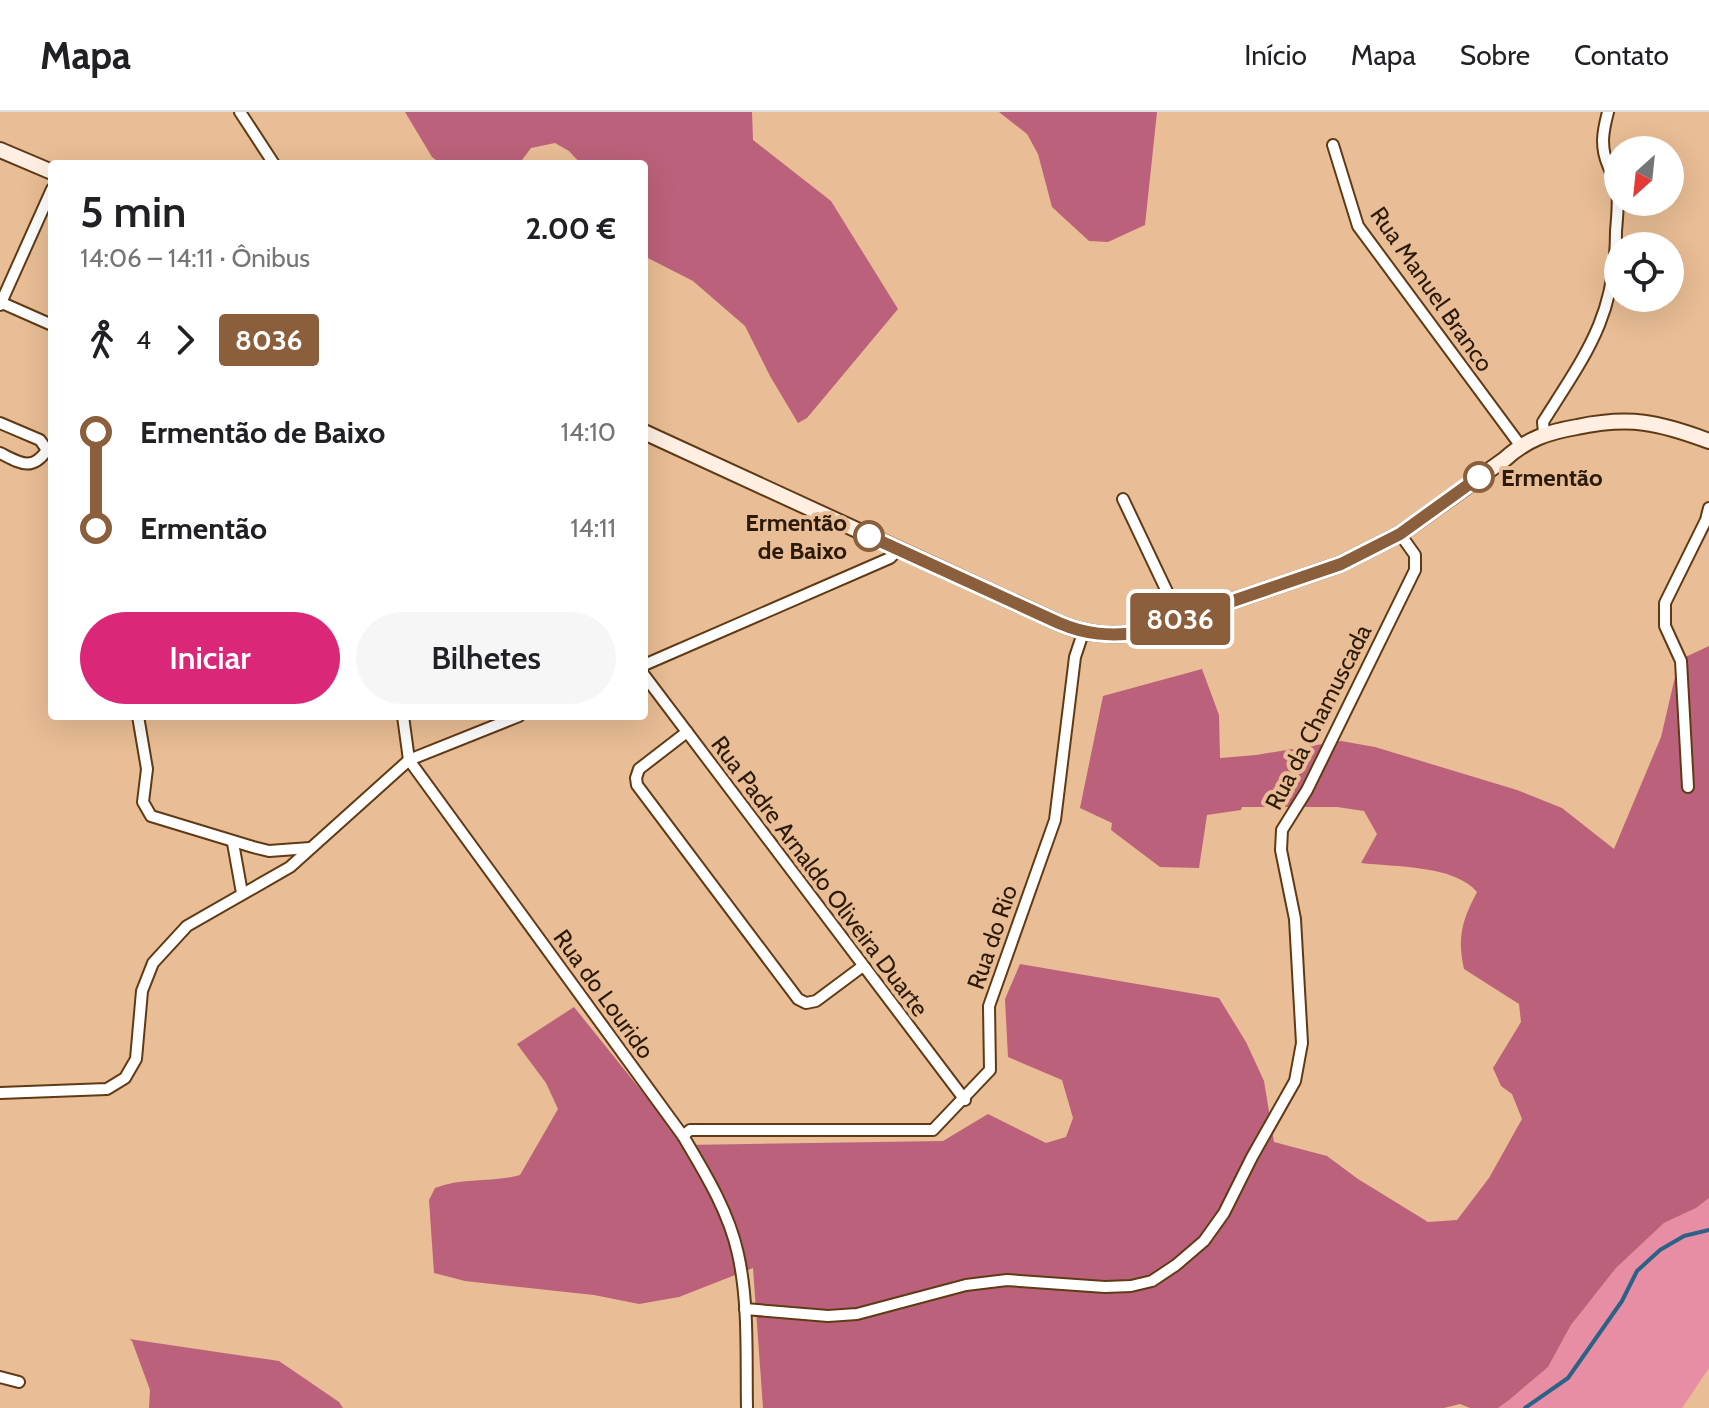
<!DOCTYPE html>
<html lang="pt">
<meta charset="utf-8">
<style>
:root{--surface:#fff;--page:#f6f6f6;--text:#202124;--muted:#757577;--line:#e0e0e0;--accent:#db2777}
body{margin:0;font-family:Cabin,sans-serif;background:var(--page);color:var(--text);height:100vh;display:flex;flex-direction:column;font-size:30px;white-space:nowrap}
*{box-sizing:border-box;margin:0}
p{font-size:26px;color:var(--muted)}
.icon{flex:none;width:44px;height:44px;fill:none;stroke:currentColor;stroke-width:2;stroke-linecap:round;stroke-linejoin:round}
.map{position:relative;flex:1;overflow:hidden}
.sheet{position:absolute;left:48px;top:48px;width:600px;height:560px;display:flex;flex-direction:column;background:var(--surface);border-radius:8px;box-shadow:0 8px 32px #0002}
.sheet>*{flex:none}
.badge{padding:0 16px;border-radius:6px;font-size:28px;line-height:52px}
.needle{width:52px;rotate:207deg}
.controls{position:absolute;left:1604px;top:24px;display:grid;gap:16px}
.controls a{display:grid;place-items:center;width:80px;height:80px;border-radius:50%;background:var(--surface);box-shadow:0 8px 32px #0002;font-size:40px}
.map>.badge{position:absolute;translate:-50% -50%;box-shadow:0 0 0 4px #fff}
.legs{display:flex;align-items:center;gap:12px;height:88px;padding:0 32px;font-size:26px}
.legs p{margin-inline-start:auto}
.summary{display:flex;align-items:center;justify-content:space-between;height:136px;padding:0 32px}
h1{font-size:44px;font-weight:600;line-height:60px}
.button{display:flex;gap:16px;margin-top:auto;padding:16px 32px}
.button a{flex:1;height:92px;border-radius:48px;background:var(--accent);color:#fff;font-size:32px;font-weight:600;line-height:92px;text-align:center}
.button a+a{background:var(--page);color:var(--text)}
ul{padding:0 32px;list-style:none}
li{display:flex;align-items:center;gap:28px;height:96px;font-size:30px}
li i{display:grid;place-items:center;width:12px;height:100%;margin:0 10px;background:currentColor}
li i::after{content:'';width:20px;height:20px;margin:-10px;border:6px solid;border-radius:50%;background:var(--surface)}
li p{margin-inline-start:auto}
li:first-child i{background:linear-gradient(#0000 50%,currentColor 0)}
li:last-child i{background:linear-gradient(currentColor 50%,#0000 0)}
header{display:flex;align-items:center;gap:48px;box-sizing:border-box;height:112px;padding:0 40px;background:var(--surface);border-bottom:2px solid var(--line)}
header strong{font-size:38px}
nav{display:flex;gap:44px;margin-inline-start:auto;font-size:28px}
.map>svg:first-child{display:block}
.green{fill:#e78ea5}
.forest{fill:#bc617b}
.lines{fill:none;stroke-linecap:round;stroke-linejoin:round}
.stream{stroke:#2c6287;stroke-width:4}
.street-casing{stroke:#5f3a14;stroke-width:14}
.secondary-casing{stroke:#5f3a14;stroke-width:18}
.street{stroke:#fff;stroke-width:10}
.secondary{stroke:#feefe2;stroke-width:14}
.line-1-casing{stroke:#fff;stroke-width:18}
.line-1{stroke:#8b5e3c;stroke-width:12}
.stop-1-dot{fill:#fff;stroke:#8b5e3c;stroke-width:4}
.labels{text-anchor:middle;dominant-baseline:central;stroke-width:8;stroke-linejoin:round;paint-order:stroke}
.street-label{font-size:24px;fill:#2c1b0c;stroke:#e9bd95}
.stop-label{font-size:24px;font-weight:bold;fill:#2c1b0c;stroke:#e9bd95;text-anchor:start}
</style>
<header>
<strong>Mapa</strong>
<nav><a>Início</a><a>Mapa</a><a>Sobre</a><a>Contato</a></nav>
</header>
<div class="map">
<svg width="1709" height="1296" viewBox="0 0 1709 1296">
<rect width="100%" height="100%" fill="#e9bd95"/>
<path class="green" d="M 1709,1086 L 1709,1256 L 1682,1296 L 1498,1296 L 1548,1255 L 1571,1213 L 1616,1156 L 1664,1111 L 1696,1096 Z"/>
<g class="forest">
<path d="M 405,0 L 752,0 L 753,28 L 831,89 L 898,197 L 807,306 L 798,311 L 770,264 L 745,214 L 693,169 L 644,144 L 644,52 L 581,52 L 569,39 L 555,31 L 531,36 L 519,52 L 441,52 L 432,45 Z"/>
<path d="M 999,0 L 1157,0 L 1145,113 L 1108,130 L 1089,129 L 1052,95 L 1038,42 L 1027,22 Z"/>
<path d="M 1709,534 L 1709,1086 L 1696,1096 L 1664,1111 L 1616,1156 L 1571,1213 L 1548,1255 L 1509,1288 L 1498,1296 L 1470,1296 L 1460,1292 L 1444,1296 L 763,1296 L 753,1156 L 679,1185 L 639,1192 L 594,1183 L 465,1169 L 434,1161 L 429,1088 L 435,1076 C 463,1065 492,1071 520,1063 L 558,997 L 546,971 L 517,932 L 574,895 L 685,1033 L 943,1029 L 988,1002 L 1046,1031 L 1066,1025 L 1073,1006 L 1062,968 L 1008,945 L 1005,887 L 1020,852 L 1219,886 L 1246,930 L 1264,969 L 1274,1030 L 1327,1044 L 1358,1067 L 1428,1110 L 1457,1108 L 1489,1066 L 1522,1007 L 1512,982 L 1501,974 L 1493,956 L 1521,910 L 1519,892 L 1464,857 C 1457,826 1462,808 1477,780 C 1455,753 1394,755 1361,751 L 1377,722 L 1364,699 L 1337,695 L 1242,695 L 1241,698 L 1207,703 L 1199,756 L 1160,755 L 1111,718 L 1112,711 L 1080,696 L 1103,584 L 1202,557 L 1219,603 L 1220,646 L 1256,643 L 1341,629 L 1375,635 L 1517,678 L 1562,696 L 1614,737 L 1661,625 L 1679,548 Z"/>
<path d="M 129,1227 L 279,1249 L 339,1290 L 343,1296 L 149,1296 L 150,1278 L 132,1229 Z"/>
</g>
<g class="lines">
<path class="stream" d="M 1525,1296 L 1568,1266 L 1622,1189 L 1637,1159 L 1660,1138 L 1684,1124 L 1709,1118"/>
<g class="street-casing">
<g id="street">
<path d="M 240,0 L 274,52"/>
<path d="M 1333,33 L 1358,114 L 1520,333"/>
<path d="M 0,190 L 52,213"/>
<path d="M 0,193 L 52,77"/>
<path d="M 0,311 L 40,328 L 47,338 C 32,360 20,351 0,341"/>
<path d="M 1544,321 L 1543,310 C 1586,242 1616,204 1616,119 C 1617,106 1619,90 1617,76 C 1615,69 1611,61 1608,53 C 1600,34 1603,19 1608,0"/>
<path d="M 1123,387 L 1180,507"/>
<path d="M 644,553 L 890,446 L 899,437"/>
<path d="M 644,563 L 965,988"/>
<path d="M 138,604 L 147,657 L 143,690 L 151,704 L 253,735 L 269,739 L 310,736"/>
<path d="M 403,604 L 409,648 L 683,1024 C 705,1061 729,1100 738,1142 C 749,1191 746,1245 747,1296"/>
<path d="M 687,620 L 639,657 L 636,666 L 637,673 L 798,887 L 806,891 L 816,889 L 863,854"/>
<path d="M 1688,675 L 1681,549 L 1665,514 L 1665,491 L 1706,408 L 1709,396"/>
<path d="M 233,731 L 242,781"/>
<path d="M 0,981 L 107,977 L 125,966 L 136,947 L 142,879 L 153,851 L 187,814 L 290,755 L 409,648 L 519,604"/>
<path d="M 683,1024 L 690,1018 L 933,1018 L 990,958 L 989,894 L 1055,708 L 1075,545 L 1083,521"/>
<path d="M 745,1197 L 828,1204 L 857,1202 L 966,1173 L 1007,1168 L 1105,1175 L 1131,1174 L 1152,1169 L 1176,1153 L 1204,1129 L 1224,1101 L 1252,1045 L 1295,969 L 1302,931 L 1295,807 L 1281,738 L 1282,718 L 1307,678 L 1415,458 L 1415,443 L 1400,422"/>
<path d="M 0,1265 L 19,1270"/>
</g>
</g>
<g class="secondary-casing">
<g id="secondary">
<path d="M 0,38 L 52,60"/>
<path d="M 644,320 L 1059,511 C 1087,523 1109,524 1139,521 L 1341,452 L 1400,422 L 1505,347 C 1527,327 1548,320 1577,315 C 1630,304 1658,310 1709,329"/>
</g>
</g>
<use href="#street" class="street"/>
<use href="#secondary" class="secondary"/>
</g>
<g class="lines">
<g class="line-1-casing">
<path id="line-1" d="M 869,424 L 1059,511 C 1087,523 1109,524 1139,521 L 1341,452 L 1400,422 L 1479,365"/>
</g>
<use href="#line-1" class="line-1"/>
</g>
<g class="stop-1-dot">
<circle cx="1479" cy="365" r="14"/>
<circle cx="869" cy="424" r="14"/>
</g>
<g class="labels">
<g class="street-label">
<text transform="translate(1432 177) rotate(55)">Rua Manuel Branco</text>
<text transform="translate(1318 605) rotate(-63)">Rua da Chamuscada</text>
<text transform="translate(820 764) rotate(53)">Rua Padre Arnaldo Oliveira Duarte</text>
<text transform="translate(992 825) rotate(-71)">Rua do Rio</text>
<text transform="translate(604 882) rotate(54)">Rua do Lourido</text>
</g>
<g class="stop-label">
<text x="1501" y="365">Ermentão</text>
<text x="847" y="410" text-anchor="end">Ermentão<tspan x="847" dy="28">de Baixo</tspan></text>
</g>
</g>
</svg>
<div class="controls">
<a><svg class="needle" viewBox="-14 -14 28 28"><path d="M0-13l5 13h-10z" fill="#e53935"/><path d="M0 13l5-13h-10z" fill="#757577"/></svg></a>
<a><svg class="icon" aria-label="locate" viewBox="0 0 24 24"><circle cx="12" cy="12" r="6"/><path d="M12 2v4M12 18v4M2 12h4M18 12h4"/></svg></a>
</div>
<b class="badge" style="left:1180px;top:507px;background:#8b5e3c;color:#fff">8036</b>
<section class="sheet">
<div class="summary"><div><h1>5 min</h1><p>14:06 – 14:11 · Ônibus</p></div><b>2.00 €</b></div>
<div class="legs"><svg class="icon" aria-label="walk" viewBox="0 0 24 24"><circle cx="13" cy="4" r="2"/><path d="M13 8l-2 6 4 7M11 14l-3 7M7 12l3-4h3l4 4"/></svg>4<svg class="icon" aria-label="forward" viewBox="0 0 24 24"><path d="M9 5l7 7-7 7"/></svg><b class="badge" style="background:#8b5e3c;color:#fff">8036</b></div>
<ul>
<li><i style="color:#8b5e3c"></i><b>Ermentão de Baixo</b><p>14:10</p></li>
<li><i style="color:#8b5e3c"></i><b>Ermentão</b><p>14:11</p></li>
</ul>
<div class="button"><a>Iniciar</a><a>Bilhetes</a></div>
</section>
</div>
